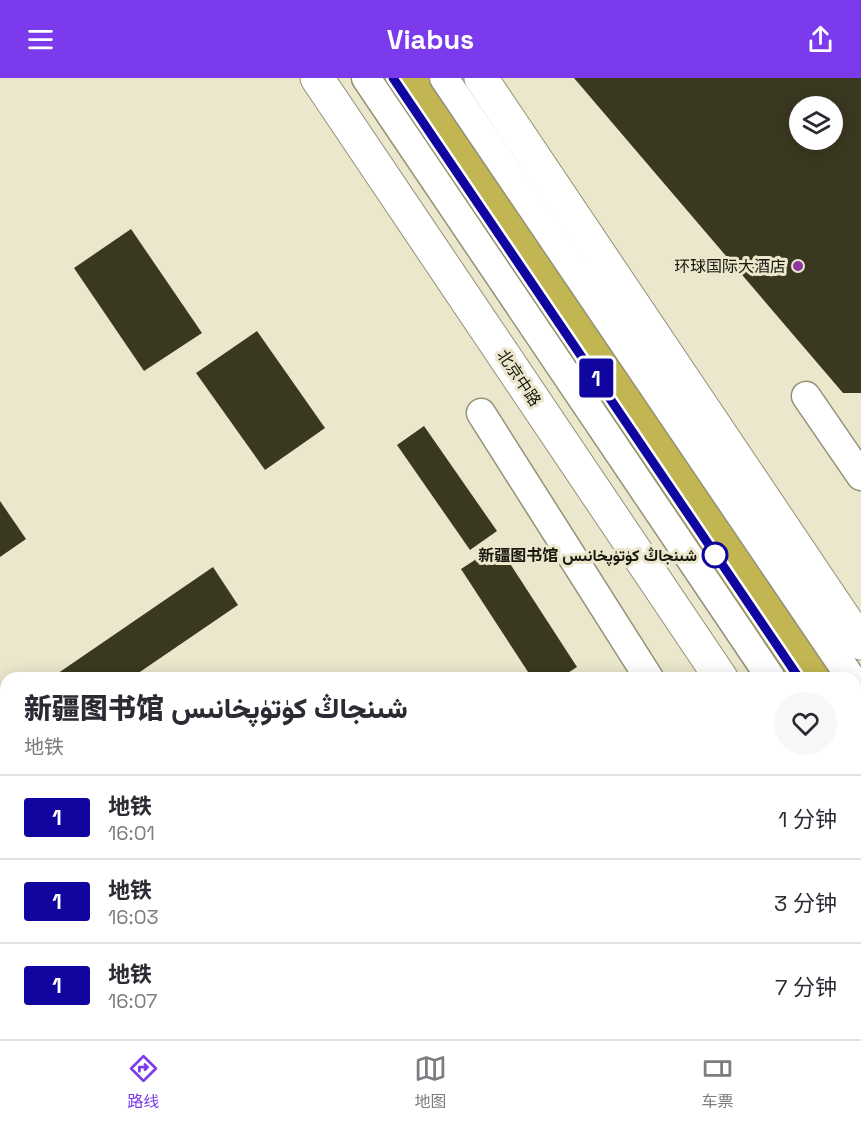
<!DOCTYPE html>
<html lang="zh">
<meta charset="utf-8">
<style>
:root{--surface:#fff;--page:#f7f7f7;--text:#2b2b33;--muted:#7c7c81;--line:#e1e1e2;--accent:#7c3aed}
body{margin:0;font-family:"Space Grotesk",Vazirmatn,"Noto Sans SC",sans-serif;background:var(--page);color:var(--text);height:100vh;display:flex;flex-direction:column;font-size:22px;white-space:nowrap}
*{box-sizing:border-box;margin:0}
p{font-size:20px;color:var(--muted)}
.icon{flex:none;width:33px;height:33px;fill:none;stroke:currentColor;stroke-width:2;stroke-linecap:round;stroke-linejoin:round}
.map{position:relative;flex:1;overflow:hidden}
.sheet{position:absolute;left:0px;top:594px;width:861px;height:368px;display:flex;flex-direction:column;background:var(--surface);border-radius:18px 18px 0 0;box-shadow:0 3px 15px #0003}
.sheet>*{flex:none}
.badge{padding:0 12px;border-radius:4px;font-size:21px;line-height:39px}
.tools{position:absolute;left:789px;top:18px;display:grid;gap:12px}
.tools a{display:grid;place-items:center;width:54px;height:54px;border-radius:50%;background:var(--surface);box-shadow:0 3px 15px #0003;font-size:30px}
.map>.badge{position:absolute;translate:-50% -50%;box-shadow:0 0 0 3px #fff}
.round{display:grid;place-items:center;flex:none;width:63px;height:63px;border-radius:32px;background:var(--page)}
.head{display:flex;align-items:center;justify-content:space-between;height:102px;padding:0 24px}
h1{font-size:28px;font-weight:800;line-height:45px}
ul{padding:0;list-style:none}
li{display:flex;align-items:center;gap:18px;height:84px;padding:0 24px;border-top:2px solid var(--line)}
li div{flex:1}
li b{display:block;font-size:22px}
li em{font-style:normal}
li .badge{min-width:66px;font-weight:700;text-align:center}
header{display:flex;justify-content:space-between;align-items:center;height:78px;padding:0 24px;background:var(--accent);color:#fff;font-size:27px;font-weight:800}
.menu{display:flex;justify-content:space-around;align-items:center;height:84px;border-top:2px solid var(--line);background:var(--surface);font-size:16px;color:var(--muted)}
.menu a{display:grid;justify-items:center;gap:3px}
.menu .on{color:var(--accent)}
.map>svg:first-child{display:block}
.forest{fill:#c2b653}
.building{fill:#3b3821;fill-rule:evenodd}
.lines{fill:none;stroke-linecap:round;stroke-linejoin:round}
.minor-casing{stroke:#939177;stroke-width:31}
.major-casing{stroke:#939177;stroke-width:35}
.minor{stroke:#fff;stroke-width:28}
.major{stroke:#fff;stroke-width:33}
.line-casing{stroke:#fff;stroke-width:14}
.line{stroke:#10069f;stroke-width:9}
.poi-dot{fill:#8f35a1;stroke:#eae7cc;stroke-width:2}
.stop-dot{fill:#fff;stroke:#10069f;stroke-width:3}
.labels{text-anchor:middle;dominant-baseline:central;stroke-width:6;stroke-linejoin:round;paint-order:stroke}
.poi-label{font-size:16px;fill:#19170e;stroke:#eae7cc;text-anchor:end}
.street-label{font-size:16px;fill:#19170e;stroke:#eae7cc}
.stop-label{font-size:16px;font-weight:bold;fill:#19170e;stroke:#eae7cc;text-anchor:end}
</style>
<header><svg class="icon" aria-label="menu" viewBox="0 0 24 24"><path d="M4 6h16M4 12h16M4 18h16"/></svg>Viabus<svg class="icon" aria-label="share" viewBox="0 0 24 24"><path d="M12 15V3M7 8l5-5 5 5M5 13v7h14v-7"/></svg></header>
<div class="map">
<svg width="861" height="961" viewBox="0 0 861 961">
<rect width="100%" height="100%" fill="#eae7cc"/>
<g class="forest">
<path d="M 365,0 L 428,0 L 835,600 L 773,600 Z"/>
<path d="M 855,629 L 861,638 L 861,729 L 855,720 Z"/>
</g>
<g class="building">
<path d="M 574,0 L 861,0 L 861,315 L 843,315 ZM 800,28 L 832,28 L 832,62 L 800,62 Z"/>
<path d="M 131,151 L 202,255 L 144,293 L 74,190 Z"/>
<path d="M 257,253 L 325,350 L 265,392 L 196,295 Z"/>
<path d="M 424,348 L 497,453 L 470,472 L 397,367 Z"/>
<path d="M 0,423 L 26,461 L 0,479 Z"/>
<path d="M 498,467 L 577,589 L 560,600 L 532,600 L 461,491 Z"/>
<path d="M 213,489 L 238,527 L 131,600 L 51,600 Z"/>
<path d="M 6,631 L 6,680 L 0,672 L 0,635 Z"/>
<path d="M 0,795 L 6,804 L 6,852 L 0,856 Z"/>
<path d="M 307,956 L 372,956 L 364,961 L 299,961 Z"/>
</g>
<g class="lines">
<g class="minor-casing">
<g id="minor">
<path d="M 366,0 L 771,600"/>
<path d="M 444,0 L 851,600"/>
<path d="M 806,318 L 861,398"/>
<path d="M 481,335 L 649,600"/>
<path d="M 855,724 L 861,732"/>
<path d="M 0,748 L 6,756"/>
<path d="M 855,916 L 861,925"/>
<path d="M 143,956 L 147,961"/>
<path d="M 229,961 L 237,956"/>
<path d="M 472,961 L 480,956"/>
</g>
</g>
<g class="major-casing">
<g id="major">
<path d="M 317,0 L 721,600"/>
<path d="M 481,0 L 861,565"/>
<path d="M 855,798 L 861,807"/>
</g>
</g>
<use href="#minor" class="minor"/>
<use href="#major" class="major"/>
</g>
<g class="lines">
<g class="line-casing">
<path id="line" d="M 393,0 L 799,600"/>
</g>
<use href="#line" class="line"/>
</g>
<circle class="poi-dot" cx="798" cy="188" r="6"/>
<circle class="stop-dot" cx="715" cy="477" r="12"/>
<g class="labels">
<g class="poi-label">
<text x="786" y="188">环球国际大酒店</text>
</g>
<g class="street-label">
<text transform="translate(519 300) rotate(56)">北京中路</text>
</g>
<g class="stop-label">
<text x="697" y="477">新疆图书馆 شىنجاڭ كۈتۈپخانىس</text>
</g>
</g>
</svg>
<div class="tools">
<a><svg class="icon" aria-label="layers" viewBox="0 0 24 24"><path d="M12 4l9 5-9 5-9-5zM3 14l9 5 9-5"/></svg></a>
</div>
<b class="badge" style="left:596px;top:300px;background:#10069f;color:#fff">1</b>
<section class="sheet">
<div class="head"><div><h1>新疆图书馆 شىنجاڭ كۈتۈپخانىس</h1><p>地铁</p></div><a class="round"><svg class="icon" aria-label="heart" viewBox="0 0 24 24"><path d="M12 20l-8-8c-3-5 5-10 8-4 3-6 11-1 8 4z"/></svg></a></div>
<ul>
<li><span class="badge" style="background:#10069f;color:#fff">1</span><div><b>地铁</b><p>16:01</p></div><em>1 分钟</em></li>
<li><span class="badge" style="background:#10069f;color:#fff">1</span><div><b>地铁</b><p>16:03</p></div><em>3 分钟</em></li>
<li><span class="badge" style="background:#10069f;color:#fff">1</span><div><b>地铁</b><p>16:07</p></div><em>7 分钟</em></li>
</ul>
</section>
</div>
<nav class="menu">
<a class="on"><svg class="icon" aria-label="directions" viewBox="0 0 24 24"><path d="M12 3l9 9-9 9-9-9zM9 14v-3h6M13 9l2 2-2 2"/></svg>路线</a>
<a><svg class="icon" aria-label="map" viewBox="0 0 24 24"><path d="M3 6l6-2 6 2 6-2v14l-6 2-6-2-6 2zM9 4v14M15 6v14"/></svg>地图</a>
<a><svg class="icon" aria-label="tickets" viewBox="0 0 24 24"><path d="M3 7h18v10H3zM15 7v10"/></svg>车票</a>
</nav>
